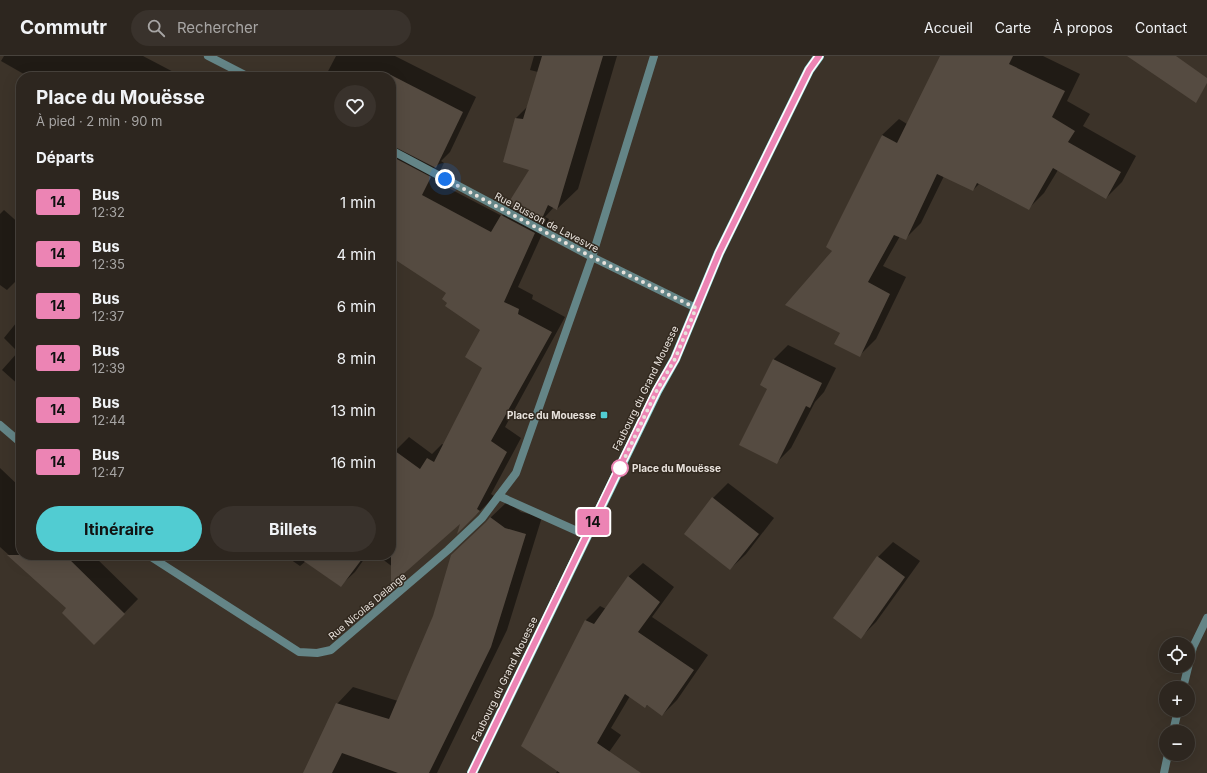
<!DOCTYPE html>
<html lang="fr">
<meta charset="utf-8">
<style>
:root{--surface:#2d261f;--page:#39322c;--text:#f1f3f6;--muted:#a7a5a4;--line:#48433d;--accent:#51ccd2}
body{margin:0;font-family:Inter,sans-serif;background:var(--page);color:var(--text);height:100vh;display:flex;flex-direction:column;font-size:15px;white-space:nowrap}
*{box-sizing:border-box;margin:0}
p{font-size:13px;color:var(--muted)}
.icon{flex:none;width:22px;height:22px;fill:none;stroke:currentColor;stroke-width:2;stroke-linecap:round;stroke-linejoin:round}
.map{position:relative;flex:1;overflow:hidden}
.sheet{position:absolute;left:16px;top:16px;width:380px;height:488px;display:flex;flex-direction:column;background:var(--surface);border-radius:16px;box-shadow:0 4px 16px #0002,0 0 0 1px var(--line)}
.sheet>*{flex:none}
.badge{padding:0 8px;border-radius:3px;font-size:14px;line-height:26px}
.controls{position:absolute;left:1159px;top:581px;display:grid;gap:8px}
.controls a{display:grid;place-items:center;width:36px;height:36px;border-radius:50%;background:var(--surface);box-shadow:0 4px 16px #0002,0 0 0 1px var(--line);font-size:20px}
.you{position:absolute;width:20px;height:20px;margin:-10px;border:3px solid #fff;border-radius:50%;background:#1a73e8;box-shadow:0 0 0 6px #1a73e833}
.map>.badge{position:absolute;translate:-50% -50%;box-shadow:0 0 0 2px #fff}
h2{padding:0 20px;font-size:15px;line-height:36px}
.round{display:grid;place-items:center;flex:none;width:42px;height:42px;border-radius:21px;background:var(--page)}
.headline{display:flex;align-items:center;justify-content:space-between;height:68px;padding:0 20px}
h1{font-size:19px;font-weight:700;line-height:30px}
.cta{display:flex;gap:8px;margin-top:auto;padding:8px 20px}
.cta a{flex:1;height:46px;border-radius:24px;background:var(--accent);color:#111;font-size:16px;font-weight:700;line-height:46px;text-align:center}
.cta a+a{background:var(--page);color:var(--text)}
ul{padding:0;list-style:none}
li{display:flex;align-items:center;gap:12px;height:52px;padding:0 20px}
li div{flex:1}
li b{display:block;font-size:15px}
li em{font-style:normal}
li .badge{min-width:44px;font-weight:700;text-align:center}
header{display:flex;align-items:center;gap:24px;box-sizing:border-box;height:56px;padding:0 20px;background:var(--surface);border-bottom:1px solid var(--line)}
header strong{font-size:19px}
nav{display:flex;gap:22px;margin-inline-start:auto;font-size:14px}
.search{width:280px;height:36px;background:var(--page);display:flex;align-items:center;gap:10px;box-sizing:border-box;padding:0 14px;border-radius:22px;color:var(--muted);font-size:15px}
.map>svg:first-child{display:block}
.shadow{fill:#0007}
.building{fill:#554b41}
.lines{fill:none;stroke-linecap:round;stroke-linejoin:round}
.lane{stroke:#648587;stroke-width:8}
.street{stroke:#648587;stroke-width:8}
.primary{stroke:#8ed6d9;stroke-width:10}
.line-casing{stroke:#fff;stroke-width:9}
.line{stroke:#ec84b4;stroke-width:6}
.walk{stroke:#e8e2dc;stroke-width:4;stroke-dasharray:0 7.2}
.poi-dot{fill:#51ccd2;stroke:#32291f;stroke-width:1.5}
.stop-dot{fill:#fff;stroke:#ec84b4;stroke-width:2}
.labels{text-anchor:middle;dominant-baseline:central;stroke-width:3;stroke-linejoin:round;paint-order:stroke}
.street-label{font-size:10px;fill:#e8e2dc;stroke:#32291f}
.poi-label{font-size:10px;font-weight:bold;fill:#e8e2dc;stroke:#32291f;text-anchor:end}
.stop-label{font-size:10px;font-weight:bold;fill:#e8e2dc;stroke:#32291f;text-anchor:start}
</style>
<header>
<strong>Commutr</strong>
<div class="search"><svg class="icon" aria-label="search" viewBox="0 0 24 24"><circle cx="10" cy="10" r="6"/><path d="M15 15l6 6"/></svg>Rechercher</div>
<nav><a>Accueil</a><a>Carte</a><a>À propos</a><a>Contact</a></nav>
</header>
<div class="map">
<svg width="1207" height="717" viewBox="0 0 1207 717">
<rect width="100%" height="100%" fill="#3c3329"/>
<g class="shadow">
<path d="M 4,0 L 143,0 L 183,21 L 29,21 L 1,5 Z"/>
<path d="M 336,0 L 395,0 L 476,41 L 450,96 L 441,105 L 444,107 L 435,125 L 502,160 L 511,151 L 530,113 L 504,105 L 516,62 L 528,50 L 538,16 L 530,14 L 534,0 L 617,0 L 578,133 L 557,153 L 554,151 L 545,161 L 549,163 L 518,231 L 533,239 L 532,243 L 565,261 L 505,371 L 521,382 L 491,438 L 494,440 L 492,443 L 477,458 L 462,464 L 402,518 L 377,499 L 391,499 L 391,401 L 395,395 L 409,381 L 432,398 L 442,388 L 444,389 L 484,312 L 481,273 L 448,246 L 448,237 L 391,199 L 391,21 L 325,21 Z"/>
<path d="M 946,0 L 1043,0 L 1080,18 L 1067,45 L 1090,58 L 1083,70 L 1136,100 L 1122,126 L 1106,142 L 1058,114 L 1044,137 L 1028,153 L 979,128 L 973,134 L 944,120 L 921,167 L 905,183 L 900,180 L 883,210 L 906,221 L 876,283 L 860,299 L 842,276 L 834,194 L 882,79 L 899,63 L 907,68 Z"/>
<path d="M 4,154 L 21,169 L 21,220 L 7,234 L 0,229 L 0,158 Z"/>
<path d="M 21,261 L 21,331 L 2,314 L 18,296 L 4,282 Z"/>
<path d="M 788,289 L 836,312 L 824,336 L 815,346 L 791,392 L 776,407 L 768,332 L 761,329 L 774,303 Z"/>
<path d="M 0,412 L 21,432 L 21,499 L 93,499 L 138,543 L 94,588 L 68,552 L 0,491 Z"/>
<path d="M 728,427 L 774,462 L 746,498 L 730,513 L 713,442 Z"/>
<path d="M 507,446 L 521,456 L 542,461 L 507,574 L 437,717 L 304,717 L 337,648 L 353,631 L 398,645 L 489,463 Z"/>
<path d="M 893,486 L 920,505 L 876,566 L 861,581 L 878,501 Z"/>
<path d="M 284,499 L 367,499 L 355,516 L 340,530 L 306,505 L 300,510 Z"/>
<path d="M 643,507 L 674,531 L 652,561 L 708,599 L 677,644 L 662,659 L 648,649 L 645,651 L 630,640 L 611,672 L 621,679 L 600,709 L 592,717 L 556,717 L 558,714 L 522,689 L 586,564 L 600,550 L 606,553 L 628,521 Z"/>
</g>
<g class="building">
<path d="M 542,0 L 603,0 L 557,154 L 548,149 L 540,167 L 507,149 L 529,114 L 503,106 L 515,62 L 523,63 Z"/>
<path d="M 940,0 L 1013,0 L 1009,8 L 1065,35 L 1052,61 L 1075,75 L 1068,86 L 1121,116 L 1106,143 L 1053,112 L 1029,154 L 977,127 L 973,135 L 937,118 L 906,184 L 894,179 L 868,226 L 890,238 L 860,301 L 834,288 L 840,277 L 785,249 L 832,195 L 826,191 L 882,79 L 897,87 Z"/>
<path d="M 1127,0 L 1176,0 L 1207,22 L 1207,27 L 1196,47 Z"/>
<path d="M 391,19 L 463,56 L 436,112 L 391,89 Z"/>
<path d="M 391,100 L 431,121 L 422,139 L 491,176 L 501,159 L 535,177 L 504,246 L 519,253 L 518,258 L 552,276 L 491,385 L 507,396 L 477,453 L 480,455 L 457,478 L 460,468 L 391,529 L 391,392 L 420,413 L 427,402 L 434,406 L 482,312 L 465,301 L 480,274 L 445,250 L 447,247 L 442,243 L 446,237 L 391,201 Z"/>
<path d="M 773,303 L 822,327 L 810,352 L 806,350 L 777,408 L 739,389 L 767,333 L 760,329 Z"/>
<path d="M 712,441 L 759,478 L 730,514 L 684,478 Z"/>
<path d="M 490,461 L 505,472 L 526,478 L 491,591 L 429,717 L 398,717 L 342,697 L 332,717 L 303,717 L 336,647 L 389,663 L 433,560 L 451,499 L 486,466 Z"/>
<path d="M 7,499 L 65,499 L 125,558 L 94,589 L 62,557 L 66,552 Z"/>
<path d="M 295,499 L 365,499 L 341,531 Z"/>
<path d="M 877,500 L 905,521 L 861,583 L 833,562 Z"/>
<path d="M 628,520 L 660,546 L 638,576 L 694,614 L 662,660 L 647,649 L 645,652 L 625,638 L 597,687 L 641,717 L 560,717 L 521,690 L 585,564 L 594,568 Z"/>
</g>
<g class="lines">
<g class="lane">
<path d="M 1183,632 L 1193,591 L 1207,562"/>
<path d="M 1173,676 L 1178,654"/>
<path d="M 1164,717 L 1168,698"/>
</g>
<g class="street">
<path d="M 208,0 L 249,21"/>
<path d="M 391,94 L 592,201 L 696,252"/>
<path d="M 0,369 L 21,387"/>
<path d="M 499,440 L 586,479"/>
<path d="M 148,499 L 299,596 L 317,597 L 331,594 L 448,494 L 482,462 L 516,417 L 592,201 L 654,0"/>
</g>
<path class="primary" d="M 472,717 L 657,335 L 675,303 L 719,197 L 809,14 L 819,0"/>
</g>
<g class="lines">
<g class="line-casing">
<path id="line" d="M 472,717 L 657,334 L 675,303 L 719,197 L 809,14 L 819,0"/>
</g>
<use href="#line" class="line"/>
<path class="walk" d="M 445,123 L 592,201 L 696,252 L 675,303 L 657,334 L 620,412"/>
</g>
<rect class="poi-dot" x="600" y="355" width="8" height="8" rx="2"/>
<circle class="stop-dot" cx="620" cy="412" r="8"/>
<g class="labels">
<g class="street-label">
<text transform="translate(547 166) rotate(28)">Rue Busson de Lavesvre</text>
<text transform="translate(645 332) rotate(-64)">Faubourg du Grand Mouesse</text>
<text transform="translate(367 550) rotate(-40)">Rue Nicolas Delange</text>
<text transform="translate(504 623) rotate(-64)">Faubourg du Grand Mouesse</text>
</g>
<g class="poi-label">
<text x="596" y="359">Place du Mouesse</text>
</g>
<g class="stop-label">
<text x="632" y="412">Place du Mouësse</text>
</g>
</g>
</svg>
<div class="controls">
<a><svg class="icon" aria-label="locate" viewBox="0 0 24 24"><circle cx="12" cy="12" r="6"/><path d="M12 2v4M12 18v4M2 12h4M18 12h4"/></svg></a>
<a>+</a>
<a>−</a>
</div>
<div class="you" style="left:445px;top:123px"></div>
<b class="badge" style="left:593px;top:466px;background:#ec84b4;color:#111">14</b>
<section class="sheet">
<div class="headline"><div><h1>Place du Mouësse</h1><p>À pied · 2 min · 90 m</p></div><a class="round"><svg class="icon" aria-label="heart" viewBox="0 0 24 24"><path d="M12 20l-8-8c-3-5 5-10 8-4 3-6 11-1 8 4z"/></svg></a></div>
<h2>Départs</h2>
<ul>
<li><span class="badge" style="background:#ec84b4;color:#111">14</span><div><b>Bus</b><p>12:32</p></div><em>1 min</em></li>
<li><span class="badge" style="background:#ec84b4;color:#111">14</span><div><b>Bus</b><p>12:35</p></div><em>4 min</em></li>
<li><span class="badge" style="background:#ec84b4;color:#111">14</span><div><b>Bus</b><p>12:37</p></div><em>6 min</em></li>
<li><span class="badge" style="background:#ec84b4;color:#111">14</span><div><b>Bus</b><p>12:39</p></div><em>8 min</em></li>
<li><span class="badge" style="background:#ec84b4;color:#111">14</span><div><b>Bus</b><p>12:44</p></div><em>13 min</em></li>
<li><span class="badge" style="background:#ec84b4;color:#111">14</span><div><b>Bus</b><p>12:47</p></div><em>16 min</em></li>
</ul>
<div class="cta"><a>Itinéraire</a><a>Billets</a></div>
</section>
</div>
